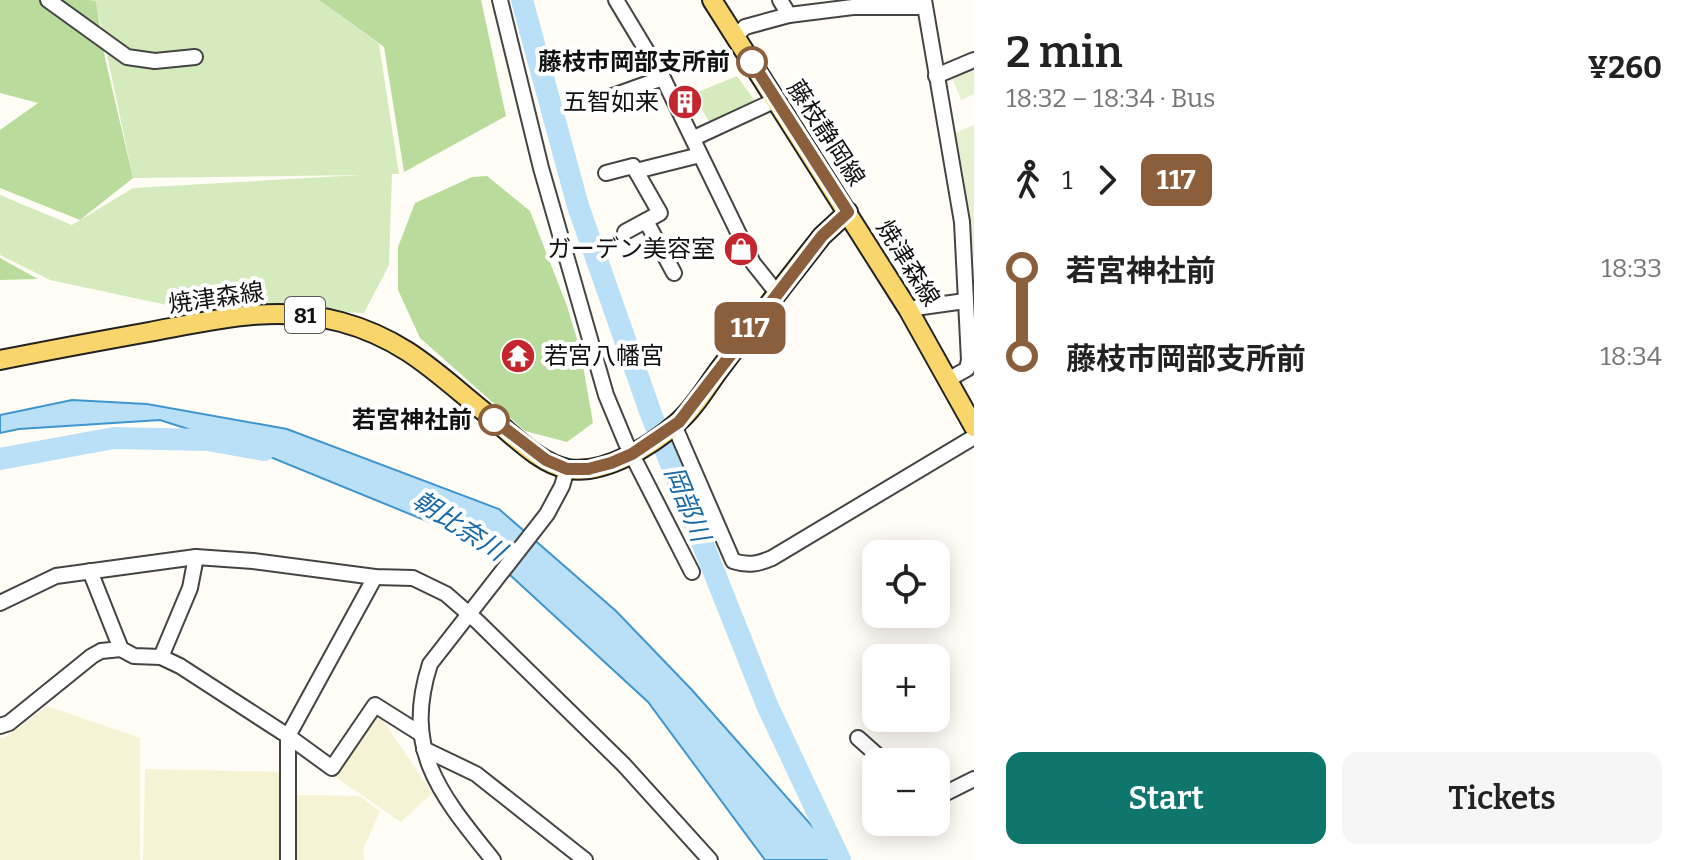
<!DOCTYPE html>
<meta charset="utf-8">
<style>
:root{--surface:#fff;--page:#f6f6f6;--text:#222;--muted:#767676;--accent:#0f766e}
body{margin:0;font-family:Bitter,"Noto Sans JP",serif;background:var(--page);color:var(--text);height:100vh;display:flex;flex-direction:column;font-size:30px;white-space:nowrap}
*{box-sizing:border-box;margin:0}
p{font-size:26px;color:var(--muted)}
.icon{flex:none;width:44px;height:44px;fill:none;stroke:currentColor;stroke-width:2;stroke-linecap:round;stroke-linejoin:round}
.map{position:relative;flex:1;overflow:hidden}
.panel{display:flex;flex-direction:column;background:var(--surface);width:720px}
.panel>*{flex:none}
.badge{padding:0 16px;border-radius:12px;font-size:28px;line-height:52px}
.tools{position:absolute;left:862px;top:540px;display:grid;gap:16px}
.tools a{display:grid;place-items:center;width:88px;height:88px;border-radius:16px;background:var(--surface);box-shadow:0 4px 20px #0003;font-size:40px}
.map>.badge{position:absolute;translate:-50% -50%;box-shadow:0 0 0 4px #fff}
.legs{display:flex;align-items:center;gap:12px;height:88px;padding:0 32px;font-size:26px}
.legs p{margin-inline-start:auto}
.headline{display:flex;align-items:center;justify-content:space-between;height:136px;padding:0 32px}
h1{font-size:44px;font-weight:600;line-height:60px}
.action{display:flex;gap:16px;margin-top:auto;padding:16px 32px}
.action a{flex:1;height:92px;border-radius:16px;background:var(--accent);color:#fff;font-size:32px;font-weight:600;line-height:92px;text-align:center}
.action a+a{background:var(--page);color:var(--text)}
ul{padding:0 32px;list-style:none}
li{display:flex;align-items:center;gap:28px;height:88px;font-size:30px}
li i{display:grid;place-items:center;width:12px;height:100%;margin:0 10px;background:currentColor}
li i::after{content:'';width:20px;height:20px;margin:-10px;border:6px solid;border-radius:50%;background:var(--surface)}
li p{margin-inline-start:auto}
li:first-child i{background:linear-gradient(#0000 50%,currentColor 0)}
li:last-child i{background:linear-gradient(currentColor 50%,#0000 0)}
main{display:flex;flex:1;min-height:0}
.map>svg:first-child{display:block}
.farmland{fill:#f6f3d4}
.green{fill:#d5ebbd}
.forest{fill:#b9dc9c}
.pitch{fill:#e6f2cf}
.water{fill:#b9e0f7;stroke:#3f96cf;stroke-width:2}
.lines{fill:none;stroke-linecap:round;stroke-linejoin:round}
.river{stroke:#b9e0f7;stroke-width:22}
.minor-casing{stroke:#444;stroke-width:18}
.major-casing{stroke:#222;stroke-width:22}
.minor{stroke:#fff;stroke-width:14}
.major{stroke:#f9d66b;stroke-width:18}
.line-1-casing{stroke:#fff;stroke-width:18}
.line-1{stroke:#8b5e3c;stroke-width:12}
.stop-1-dot{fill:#fff;stroke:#8b5e3c;stroke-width:4}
.labels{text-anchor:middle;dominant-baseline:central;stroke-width:8;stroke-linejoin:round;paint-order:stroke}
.shield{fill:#fff;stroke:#585858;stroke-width:2}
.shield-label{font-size:22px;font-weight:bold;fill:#111}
.stop-label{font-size:24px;font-weight:bold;fill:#111;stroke:#fff;text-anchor:end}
.poi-label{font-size:24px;fill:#111;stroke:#fff;text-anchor:end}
.street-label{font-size:24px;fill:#111;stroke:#fff}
.water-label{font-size:26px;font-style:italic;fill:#1768a6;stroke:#fff}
</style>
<main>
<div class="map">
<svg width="974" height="860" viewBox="0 0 974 860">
<rect width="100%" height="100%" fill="#fffdf5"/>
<g class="farmland">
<path d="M 47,706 L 140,738 L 140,860 L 0,860 L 0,737 L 4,738 Z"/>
<path d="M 378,713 L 432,793 L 401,822 L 334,776 Z"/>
<path d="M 145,769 L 284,772 L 282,860 L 143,860 Z"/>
<path d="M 294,795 L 359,796 L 380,811 L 363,849 L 364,860 L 295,860 Z"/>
</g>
<g class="green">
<path d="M 89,0 L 319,0 L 379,44 L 399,174 L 392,174 L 389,265 L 364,313 L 167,305 L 50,280 L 0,255 L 0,195 L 72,225 L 133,188 L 361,175 L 133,178 L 96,3 Z"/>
<path d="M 737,76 L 757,104 L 711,125 L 693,94 Z"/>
</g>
<g class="forest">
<path d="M 0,0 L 89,0 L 96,2 L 105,58 L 133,178 L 80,220 L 0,188 L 0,130 L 38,103 L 0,93 Z"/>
<path d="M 319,0 L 481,0 L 506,116 L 404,172 L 384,47 Z"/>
<path d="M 487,176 L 530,211 L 567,306 L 580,349 L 593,423 L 567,442 L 525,431 L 420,338 L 398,290 L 398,247 L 415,203 L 472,177 Z"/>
<path d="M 0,258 L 38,279 L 0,280 Z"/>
</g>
<g class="pitch">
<path d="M 974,69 L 974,94 L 961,100 L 952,78 Z"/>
<path d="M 974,125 L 974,264 L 964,178 L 955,133 Z"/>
</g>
<path class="water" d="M 72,400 L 147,404 L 287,429 L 499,509 L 616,611 L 692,690 L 821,836 L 837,860 L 765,860 L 648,702 L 471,539 L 253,450 L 160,420 L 19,429 L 0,433 L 0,415 Z"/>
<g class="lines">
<g class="river">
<path d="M 522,0 L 578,206 L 651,414 L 767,705 L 840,860"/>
<path d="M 0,459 L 114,438 L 208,440 L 264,450"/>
</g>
<g class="minor-casing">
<g id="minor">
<path d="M 48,0 L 127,57 L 155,61 L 195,57"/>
<path d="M 500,0 L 541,168 L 606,395 L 626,443 L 692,572"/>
<path d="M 616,0 L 663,78 L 753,263 L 777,293"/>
<path d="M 780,0 L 789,15 L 853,7 L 924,7"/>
<path d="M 924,0 L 962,222 L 969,360 L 967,369 L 949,379"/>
<path d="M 736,36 L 745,27 L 789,15"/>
<path d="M 936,76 L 974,60"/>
<path d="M 590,104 L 663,78"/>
<path d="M 694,138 L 776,100"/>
<path d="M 606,173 L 633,166 L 636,171 L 700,155"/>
<path d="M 646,221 L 674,273"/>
<path d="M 625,232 L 660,213 L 636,171"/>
<path d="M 908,309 L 965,301"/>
<path d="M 674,425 L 733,561 C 748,566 758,564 772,558 L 974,437"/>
<path d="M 90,571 L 121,649 L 134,656 L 161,657 L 180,666 L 288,736 L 332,768 L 375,705 L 421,734"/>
<path d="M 0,603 L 56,576 L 196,557 L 253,561 L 375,577 L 413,578 L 446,594 L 478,622 L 624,765 L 710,860"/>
<path d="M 161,657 L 190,588 L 196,557"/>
<path d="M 0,726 L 9,723 L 92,656 L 101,651 L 121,649"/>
<path d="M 858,738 L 885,762"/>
<path d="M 424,749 L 476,774 L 585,860"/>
<path d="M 936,798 L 974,779"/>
<path d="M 288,860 L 288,736 L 375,577"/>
<path d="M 493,860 C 441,795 402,751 430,664 L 547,514 L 562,486 L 567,469"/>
</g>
</g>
<g class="major-casing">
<g id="major">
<path d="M 712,0 L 908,309 L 974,427"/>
<path d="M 0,360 C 50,350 99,341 149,332 C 214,320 276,304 341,322 C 408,340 441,378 493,419 C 514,436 540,464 568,469 C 604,475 651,446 677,423 C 695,408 708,384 722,366 C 755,322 788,279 822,236 L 848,212"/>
</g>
</g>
<use href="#minor" class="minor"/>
<use href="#major" class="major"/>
</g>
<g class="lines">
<g class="line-1-casing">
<path id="line-1" d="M 494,420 L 546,460 L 567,469 L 588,469 L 611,463 L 632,454 L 679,422 L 822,236 L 848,212 L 752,62"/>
</g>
<use href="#line-1" class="line-1"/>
</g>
<defs>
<g id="building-disc" transform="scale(1.8)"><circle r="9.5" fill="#c4262e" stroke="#fff"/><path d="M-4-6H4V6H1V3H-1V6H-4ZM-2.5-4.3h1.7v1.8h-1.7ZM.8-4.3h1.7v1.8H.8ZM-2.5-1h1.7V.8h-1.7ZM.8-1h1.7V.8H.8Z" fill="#fff"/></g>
<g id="shop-disc" transform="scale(1.8)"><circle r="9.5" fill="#c4262e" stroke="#fff"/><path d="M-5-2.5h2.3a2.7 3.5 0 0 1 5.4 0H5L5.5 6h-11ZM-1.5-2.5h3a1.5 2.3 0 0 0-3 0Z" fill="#fff"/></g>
<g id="temple-disc" transform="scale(1.8)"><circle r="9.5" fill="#c4262e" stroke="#fff"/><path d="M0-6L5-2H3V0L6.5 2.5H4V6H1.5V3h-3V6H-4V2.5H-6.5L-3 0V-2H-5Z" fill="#fff"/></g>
</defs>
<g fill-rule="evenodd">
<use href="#building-disc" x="685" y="102"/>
<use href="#shop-disc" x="741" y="249"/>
<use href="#temple-disc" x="518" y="356"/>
</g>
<g class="stop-1-dot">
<circle cx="752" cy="62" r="14"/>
<circle cx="494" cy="420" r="14"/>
</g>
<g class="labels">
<rect class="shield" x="285" y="297" width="40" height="36" rx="6"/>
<g class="shield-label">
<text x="305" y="315">81</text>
</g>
<g class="stop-label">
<text x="730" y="62">藤枝市岡部支所前</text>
<text x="472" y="420">若宮神社前</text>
</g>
<g class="poi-label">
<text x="659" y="102">五智如来</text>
<text x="715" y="249">ガーデン美容室</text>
<text x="544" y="356" text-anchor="start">若宮八幡宮</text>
</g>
<g class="street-label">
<text transform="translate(826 133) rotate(57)">藤枝静岡線</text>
<text transform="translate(908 263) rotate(58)">焼津森線</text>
<text transform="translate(216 298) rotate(-8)">焼津森線</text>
</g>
<g class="water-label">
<text transform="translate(687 504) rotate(68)">岡部川</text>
<text transform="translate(459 526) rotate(33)">朝比奈川</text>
</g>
</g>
</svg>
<div class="tools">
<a><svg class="icon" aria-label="locate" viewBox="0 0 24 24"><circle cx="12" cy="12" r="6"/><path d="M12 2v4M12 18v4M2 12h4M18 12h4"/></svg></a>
<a>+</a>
<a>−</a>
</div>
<b class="badge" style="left:750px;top:328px;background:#8b5e3c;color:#fff">117</b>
</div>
<section class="panel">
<div class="headline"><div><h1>2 min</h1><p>18:32 – 18:34 · Bus</p></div><b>¥260</b></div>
<div class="legs"><svg class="icon" aria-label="walk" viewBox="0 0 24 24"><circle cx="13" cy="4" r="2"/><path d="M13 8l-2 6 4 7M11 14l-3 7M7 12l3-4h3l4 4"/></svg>1<svg class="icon" aria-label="forward" viewBox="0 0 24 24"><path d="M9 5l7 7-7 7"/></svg><b class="badge" style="background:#8b5e3c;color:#fff">117</b></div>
<ul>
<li><i style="color:#8b5e3c"></i><b>若宮神社前</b><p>18:33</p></li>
<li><i style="color:#8b5e3c"></i><b>藤枝市岡部支所前</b><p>18:34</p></li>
</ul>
<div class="action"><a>Start</a><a>Tickets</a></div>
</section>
</main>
